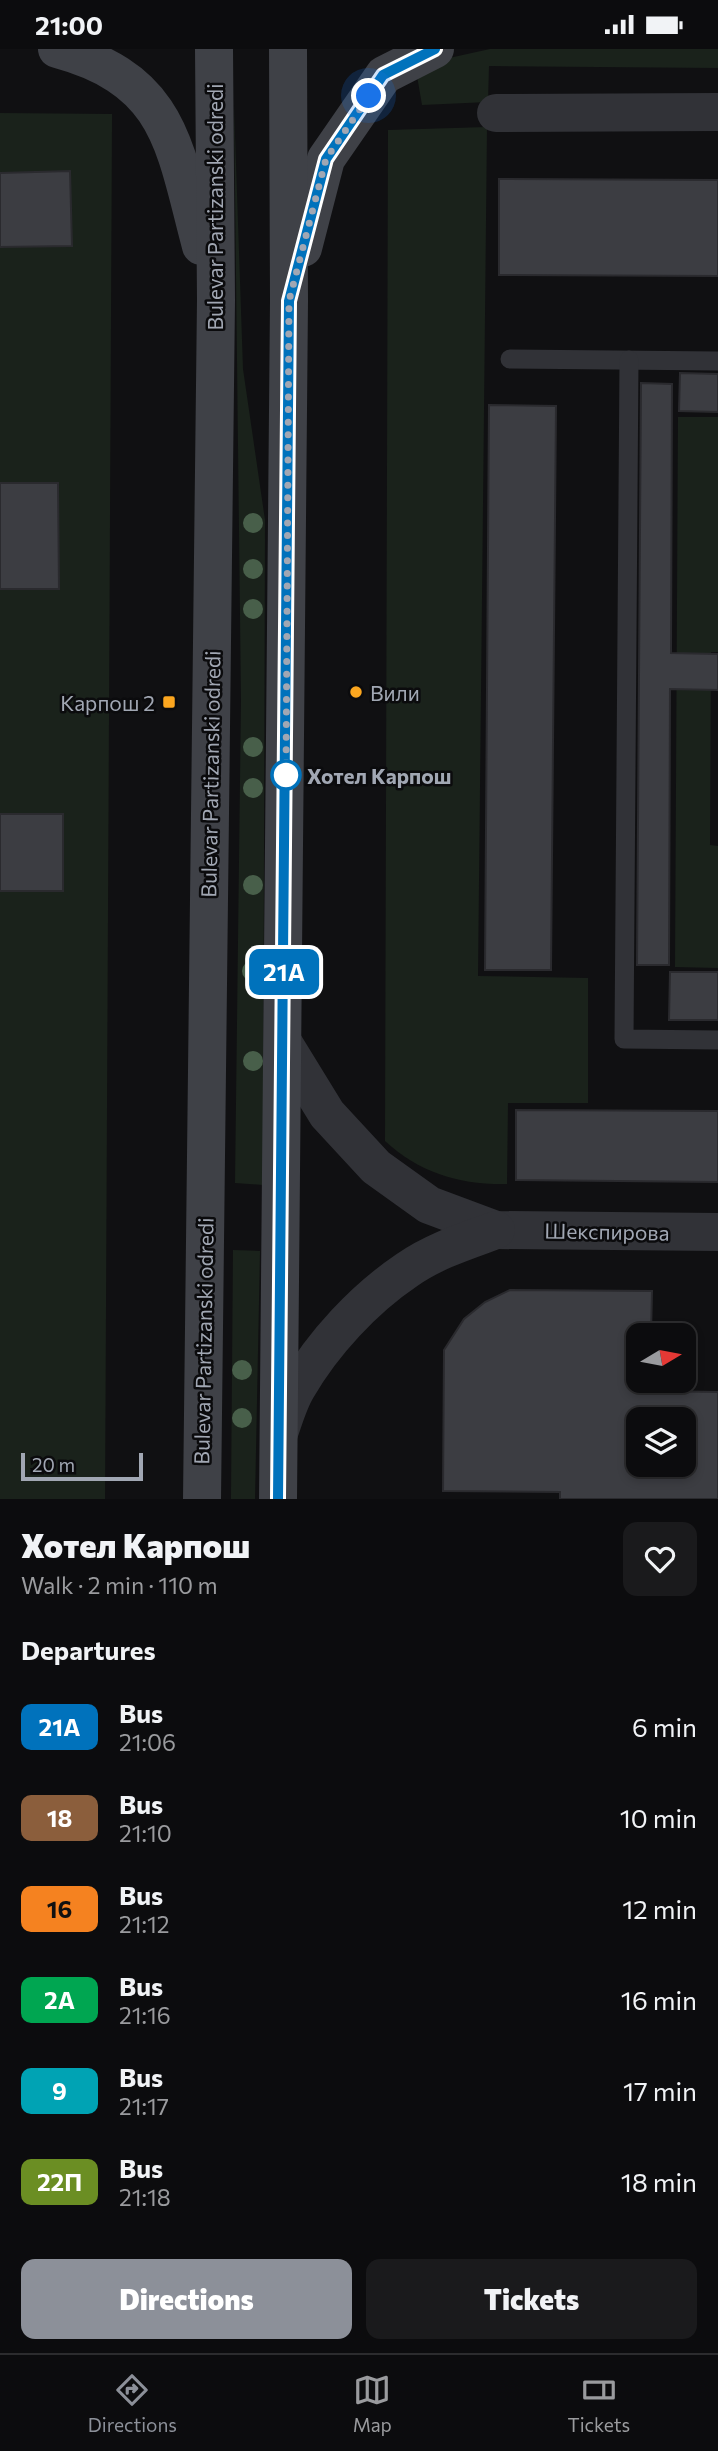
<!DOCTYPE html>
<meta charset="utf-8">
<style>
:root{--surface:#0c0c0e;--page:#1a1a1c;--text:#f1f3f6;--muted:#9a9b9e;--line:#2c2c2e;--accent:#8c9099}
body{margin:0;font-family:Commissioner,sans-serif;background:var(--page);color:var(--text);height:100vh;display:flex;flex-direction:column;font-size:26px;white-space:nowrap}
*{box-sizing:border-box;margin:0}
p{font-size:23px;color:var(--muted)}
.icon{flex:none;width:38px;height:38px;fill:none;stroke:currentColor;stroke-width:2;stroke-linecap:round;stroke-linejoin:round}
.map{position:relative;height:1450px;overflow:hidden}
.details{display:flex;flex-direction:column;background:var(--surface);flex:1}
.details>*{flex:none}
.badge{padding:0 14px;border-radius:10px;font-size:24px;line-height:46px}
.needle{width:46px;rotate:80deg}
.controls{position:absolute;left:626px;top:1274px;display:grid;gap:14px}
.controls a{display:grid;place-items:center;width:70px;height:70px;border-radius:14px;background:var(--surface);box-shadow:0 4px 10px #0003,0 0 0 2px var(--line);font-size:35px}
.scale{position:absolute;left:21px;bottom:18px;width:122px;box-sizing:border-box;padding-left:7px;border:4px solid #a1a7b3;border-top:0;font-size:19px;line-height:24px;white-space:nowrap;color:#a1a7b3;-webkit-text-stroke:5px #0b0b0d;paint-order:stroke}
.you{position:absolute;width:35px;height:35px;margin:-18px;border:5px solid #fff;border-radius:50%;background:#1a73e8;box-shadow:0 0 0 10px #1a73e833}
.map>.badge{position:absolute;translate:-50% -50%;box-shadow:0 0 0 4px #fff}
h2{padding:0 21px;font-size:26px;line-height:63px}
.round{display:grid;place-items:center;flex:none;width:74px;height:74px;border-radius:14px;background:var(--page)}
.headline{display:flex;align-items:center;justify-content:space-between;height:119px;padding:0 21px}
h1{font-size:33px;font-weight:800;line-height:52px}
.action{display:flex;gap:14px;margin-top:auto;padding:14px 21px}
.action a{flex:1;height:80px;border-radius:14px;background:var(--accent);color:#fff;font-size:28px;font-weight:800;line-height:80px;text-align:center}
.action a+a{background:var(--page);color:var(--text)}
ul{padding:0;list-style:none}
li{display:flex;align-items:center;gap:21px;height:91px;padding:0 21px}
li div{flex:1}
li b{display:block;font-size:26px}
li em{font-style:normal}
li .badge{min-width:77px;font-weight:700;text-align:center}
.status{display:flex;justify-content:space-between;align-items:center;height:49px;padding:0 35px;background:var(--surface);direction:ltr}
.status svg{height:19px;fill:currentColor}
.tabs{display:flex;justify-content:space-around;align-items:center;height:98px;border-top:2px solid var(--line);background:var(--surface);font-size:19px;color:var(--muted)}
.tabs a{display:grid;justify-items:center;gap:4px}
.tabs .active{color:var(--accent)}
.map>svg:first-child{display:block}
.green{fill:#1a221b}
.building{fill:#3c3d42;stroke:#2a2a2e;stroke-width:2;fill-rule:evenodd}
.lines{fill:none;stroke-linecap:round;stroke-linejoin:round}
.lane{stroke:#313237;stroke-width:19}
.street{stroke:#313237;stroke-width:38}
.secondary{stroke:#3f4147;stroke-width:38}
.tree{fill:#485f4a}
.line-casing{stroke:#fff;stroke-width:16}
.line{stroke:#0072bc;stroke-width:10}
.walk{stroke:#a1a7b3;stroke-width:7;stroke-dasharray:0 12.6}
.poi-dot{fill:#fba61f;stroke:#0b0b0d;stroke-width:2.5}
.stop-dot{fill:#fff;stroke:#0072bc;stroke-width:3.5}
.labels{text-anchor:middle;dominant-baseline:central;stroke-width:5;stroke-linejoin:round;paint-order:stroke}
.street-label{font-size:21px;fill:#a1a7b3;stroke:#0b0b0d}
.poi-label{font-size:21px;fill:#a1a7b3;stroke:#0b0b0d;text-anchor:start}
.stop-label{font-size:21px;font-weight:bold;fill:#a1a7b3;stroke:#0b0b0d;text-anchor:start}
</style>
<div class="status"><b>21:00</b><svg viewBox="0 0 49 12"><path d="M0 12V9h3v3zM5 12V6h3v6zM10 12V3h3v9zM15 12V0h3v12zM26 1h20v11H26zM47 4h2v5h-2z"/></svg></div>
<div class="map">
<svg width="718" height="1450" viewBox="0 0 718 1450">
<rect width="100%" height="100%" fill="#101012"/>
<g class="green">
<path d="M 490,0 L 718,0 L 718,19 L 489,17 L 488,53 L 422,56 L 416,21 L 440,11 Z"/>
<path d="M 234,56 L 243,320 L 265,471 L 263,1136 L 235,1134 L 241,651 Z"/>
<path d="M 0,64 L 112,65 L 105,1450 L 0,1450 Z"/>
<path d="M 487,78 L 478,927 L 588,929 L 588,1054 L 508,1054 L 507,1135 C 460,1136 420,1124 385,1092 L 388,81 Z"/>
<path d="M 678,368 L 718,368 L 718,603 L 711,603 L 710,796 L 718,797 L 718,919 L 675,918 Z"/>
<path d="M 233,1201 L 260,1202 L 255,1450 L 231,1450 Z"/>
</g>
<g class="building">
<path d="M 70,122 L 72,197 L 0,198 L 0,124 Z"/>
<path d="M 499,130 L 718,131 L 718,227 L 499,226 Z"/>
<path d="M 680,324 L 718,325 L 718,363 L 679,362 Z"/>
<path d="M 641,334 L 672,335 L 671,604 L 718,605 L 718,641 L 670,640 L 669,916 L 637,916 Z"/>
<path d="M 489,356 L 556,357 L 551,921 L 485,921 Z"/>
<path d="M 0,434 L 58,434 L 59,540 L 0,540 Z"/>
<rect x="0" y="765" width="63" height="77"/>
<path d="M 670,923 L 718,923 L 718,971 L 669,971 Z"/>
<path d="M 516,1061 L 718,1062 L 718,1133 L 516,1131 Z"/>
<path d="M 510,1241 L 652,1242 L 651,1286 L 639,1286 L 639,1332 L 651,1332 L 651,1342 L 718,1343 L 718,1450 L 560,1450 L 560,1443 L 443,1442 L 444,1301 L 464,1270 L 485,1253 ZM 639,1370 L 684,1370 L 684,1416 L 639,1416 Z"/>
</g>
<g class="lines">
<g class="lane">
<path d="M 510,310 L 718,312"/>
<path d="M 629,311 L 624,990 L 718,991"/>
</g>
<g class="street">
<path d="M 496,64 L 718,63"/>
<path d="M 284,995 L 327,1065 L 376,1118 L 429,1156 L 496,1181 L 718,1183"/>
<path d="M 279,1384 C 284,1370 289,1352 297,1339 C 323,1294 364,1250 407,1221 C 434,1202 466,1192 496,1181"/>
</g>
<g class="secondary">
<path d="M 57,0 C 171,31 174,96 201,197"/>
<path d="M 303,199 L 326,110 L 384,26 L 435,0"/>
<path d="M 202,1450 L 216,251 L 214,0"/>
<path d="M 278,1450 L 289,252 L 288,0"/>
</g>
</g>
<g class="tree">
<circle cx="253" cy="474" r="10"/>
<circle cx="253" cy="520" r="10"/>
<circle cx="253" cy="560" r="10"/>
<circle cx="253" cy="698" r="10"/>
<circle cx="253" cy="739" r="10"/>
<circle cx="253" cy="836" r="10"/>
<circle cx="252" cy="922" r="10"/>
<circle cx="253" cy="1012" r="10"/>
<circle cx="242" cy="1321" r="10"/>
<circle cx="242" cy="1369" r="10"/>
</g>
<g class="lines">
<g class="line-casing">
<path id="line" d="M 278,1450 L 289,252 L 326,110 L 383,26 L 435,0"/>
</g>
<use href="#line" class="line"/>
<path class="walk" d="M 286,726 L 289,252 L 326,110 L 369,47"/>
</g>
<g class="poi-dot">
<circle cx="356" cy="643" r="7"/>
<rect x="162" y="646" width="14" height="14" rx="3.5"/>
</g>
<circle class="stop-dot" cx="286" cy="726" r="14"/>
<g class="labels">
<g class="street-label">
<text transform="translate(214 158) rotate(-90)">Bulevar Partizanski odredi</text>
<text transform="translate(210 725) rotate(-89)">Bulevar Partizanski odredi</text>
<text transform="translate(607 1182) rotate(1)">Шекспирова</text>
<text transform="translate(203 1292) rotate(-89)">Bulevar Partizanski odredi</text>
</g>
<g class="poi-label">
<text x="370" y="643">Вили</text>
<text x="155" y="653" text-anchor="end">Карпош 2</text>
</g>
<g class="stop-label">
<text x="307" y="726">Хотел Карпош</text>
</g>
</g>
</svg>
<div class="controls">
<a><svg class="needle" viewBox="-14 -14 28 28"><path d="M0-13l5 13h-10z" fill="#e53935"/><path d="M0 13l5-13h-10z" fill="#9a9b9e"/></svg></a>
<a><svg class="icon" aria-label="layers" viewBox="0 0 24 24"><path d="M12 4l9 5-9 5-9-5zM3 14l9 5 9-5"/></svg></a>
</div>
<div class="scale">20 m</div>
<div class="you" style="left:369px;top:47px"></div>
<b class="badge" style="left:284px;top:923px;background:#0072bc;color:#fff">21A</b>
</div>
<section class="details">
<div class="headline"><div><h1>Хотел Карпош</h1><p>Walk · 2 min · 110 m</p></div><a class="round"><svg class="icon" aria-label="heart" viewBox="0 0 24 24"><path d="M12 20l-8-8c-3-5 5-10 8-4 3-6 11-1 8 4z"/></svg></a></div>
<h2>Departures</h2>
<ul>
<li><span class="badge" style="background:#0072bc;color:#fff">21A</span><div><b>Bus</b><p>21:06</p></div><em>6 min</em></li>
<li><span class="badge" style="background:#8b5e3c;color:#fff">18</span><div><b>Bus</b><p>21:10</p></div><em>10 min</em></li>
<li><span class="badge" style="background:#f58220;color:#111">16</span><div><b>Bus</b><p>21:12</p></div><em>12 min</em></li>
<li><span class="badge" style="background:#00a651;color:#fff">2A</span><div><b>Bus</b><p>21:16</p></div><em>16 min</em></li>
<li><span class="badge" style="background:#00a3b4;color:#fff">9</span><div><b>Bus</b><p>21:17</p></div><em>17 min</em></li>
<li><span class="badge" style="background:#6b8e23;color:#fff">22П</span><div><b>Bus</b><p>21:18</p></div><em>18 min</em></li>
</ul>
<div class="action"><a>Directions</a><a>Tickets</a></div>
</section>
<nav class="tabs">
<a class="active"><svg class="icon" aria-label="directions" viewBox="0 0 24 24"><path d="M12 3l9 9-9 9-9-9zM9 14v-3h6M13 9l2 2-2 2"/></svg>Directions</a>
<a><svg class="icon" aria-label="map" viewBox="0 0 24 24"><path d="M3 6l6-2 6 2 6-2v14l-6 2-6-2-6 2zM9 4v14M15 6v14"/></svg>Map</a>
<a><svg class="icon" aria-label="tickets" viewBox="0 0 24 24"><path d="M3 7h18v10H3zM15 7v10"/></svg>Tickets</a>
</nav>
